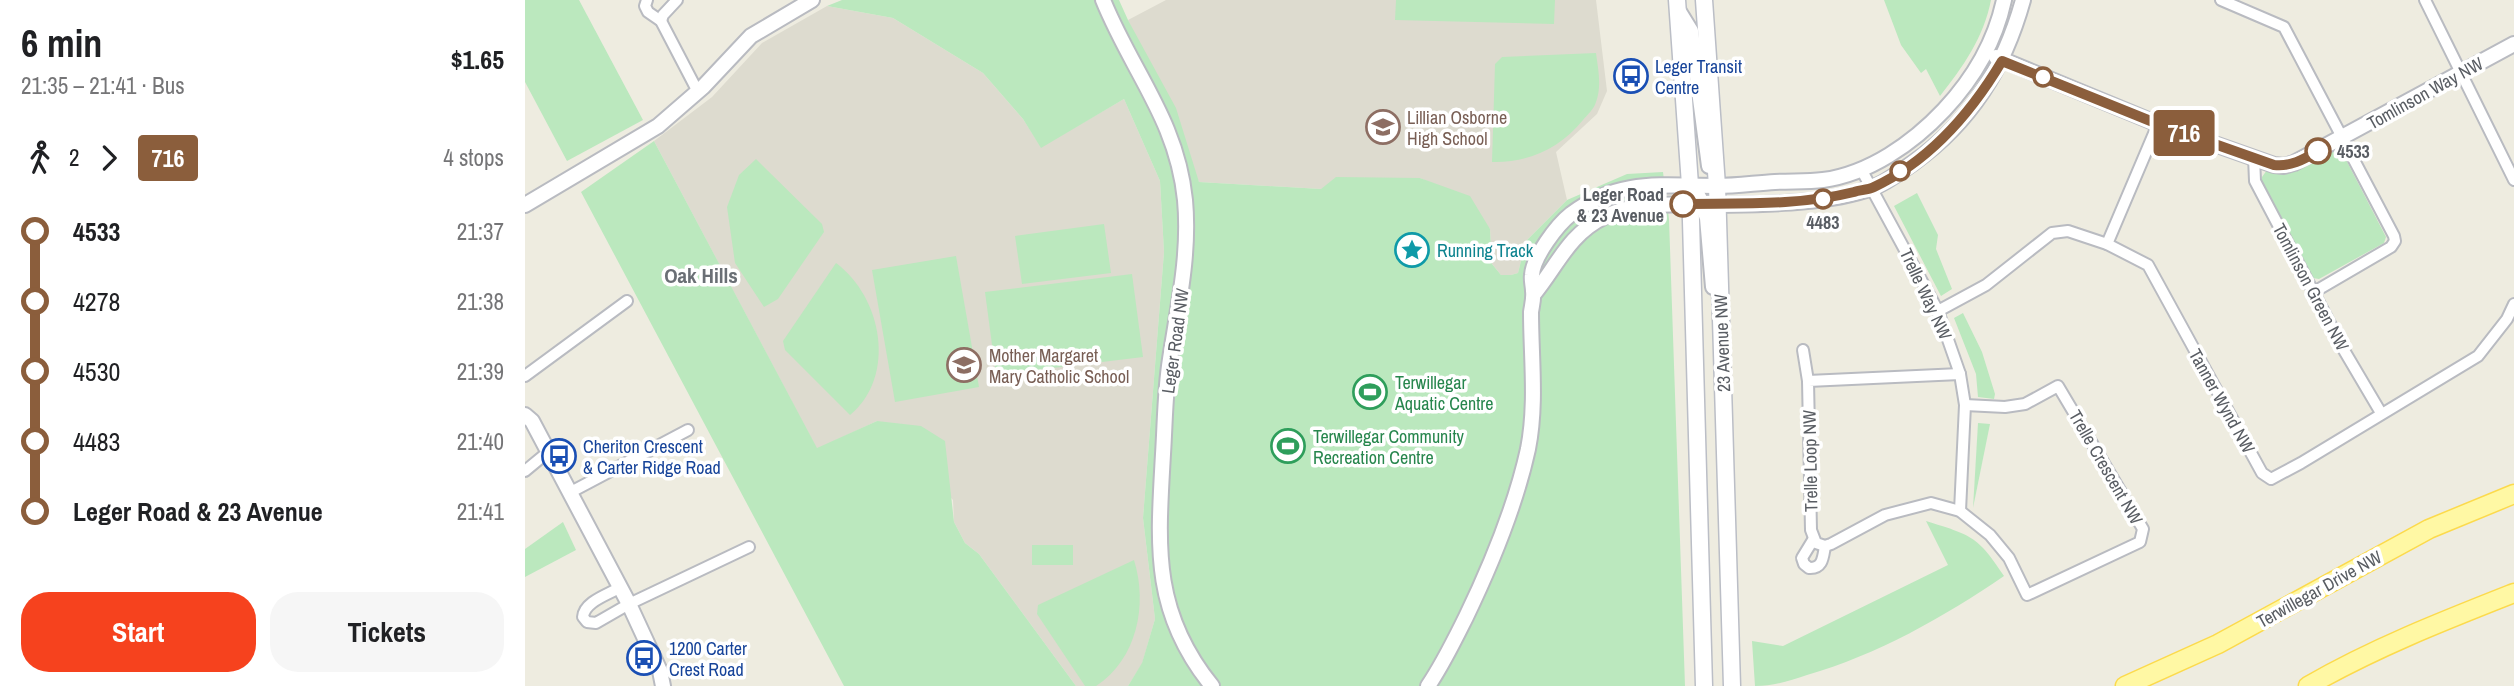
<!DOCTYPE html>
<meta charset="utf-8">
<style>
:root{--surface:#fff;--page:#f6f6f6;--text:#202124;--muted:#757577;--accent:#f6421e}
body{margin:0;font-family:"Archivo Narrow",sans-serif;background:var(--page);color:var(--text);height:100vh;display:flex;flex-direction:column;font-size:26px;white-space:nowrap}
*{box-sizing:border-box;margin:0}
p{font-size:23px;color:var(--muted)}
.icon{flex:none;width:38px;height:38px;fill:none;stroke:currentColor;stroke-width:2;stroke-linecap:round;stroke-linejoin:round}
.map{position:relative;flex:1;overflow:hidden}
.drawer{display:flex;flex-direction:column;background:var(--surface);width:525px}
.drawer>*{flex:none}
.badge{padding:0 14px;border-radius:5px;font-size:24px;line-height:46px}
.map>.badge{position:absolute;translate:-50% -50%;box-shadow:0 0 0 4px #fff}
.legs{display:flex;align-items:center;gap:10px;height:77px;padding:0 21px;font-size:23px}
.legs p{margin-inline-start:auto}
.summary{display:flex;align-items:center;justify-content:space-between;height:119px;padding:0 21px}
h1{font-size:38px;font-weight:700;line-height:52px}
.cta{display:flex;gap:14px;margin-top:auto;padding:14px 21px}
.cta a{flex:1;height:80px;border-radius:28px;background:var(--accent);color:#fff;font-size:28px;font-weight:700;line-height:80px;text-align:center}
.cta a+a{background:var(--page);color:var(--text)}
ul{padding:0 21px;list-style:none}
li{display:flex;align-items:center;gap:24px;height:70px;font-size:26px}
li i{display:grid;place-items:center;width:10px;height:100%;margin:0 9px;background:currentColor}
li i::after{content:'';width:18px;height:18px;margin:-9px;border:5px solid;border-radius:50%;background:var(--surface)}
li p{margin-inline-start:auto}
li:first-child i{background:linear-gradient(#0000 50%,currentColor 0)}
li:last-child i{background:linear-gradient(currentColor 50%,#0000 0)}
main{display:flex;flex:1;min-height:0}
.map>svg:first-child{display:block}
.education{fill:#dddbcf}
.green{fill:#bbe8be}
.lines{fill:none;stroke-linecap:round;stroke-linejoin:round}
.minor-casing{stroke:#b9bbc1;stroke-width:14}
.tertiary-casing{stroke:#b9bbc1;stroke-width:18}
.secondary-casing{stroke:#bbbec6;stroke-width:19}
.primary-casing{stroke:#fcda4c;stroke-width:21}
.minor{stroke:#fff;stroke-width:10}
.tertiary{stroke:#fff;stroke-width:14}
.secondary{stroke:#fff;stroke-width:16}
.primary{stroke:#fff8a4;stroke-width:18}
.line-1-casing{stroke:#fff;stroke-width:16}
.line-1{stroke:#8b5e3c;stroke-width:10}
.stop-1-dot{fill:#fff;stroke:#8b5e3c;stroke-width:3.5}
.labels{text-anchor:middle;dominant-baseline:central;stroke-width:7;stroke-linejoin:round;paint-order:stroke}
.transit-label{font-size:18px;fill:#164399;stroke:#fff;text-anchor:start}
.street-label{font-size:18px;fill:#595d63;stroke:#fff}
.education-label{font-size:18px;fill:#785e54;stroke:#fff;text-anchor:start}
.stop-label{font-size:18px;font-weight:bold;fill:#595d63;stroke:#fff;text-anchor:start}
.culture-label{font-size:18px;fill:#0d838f;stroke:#fff;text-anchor:start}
.leisure-label{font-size:18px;fill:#27864d;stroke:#fff;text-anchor:start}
.quarter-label{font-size:21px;font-weight:bold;fill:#6a6f75;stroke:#fff}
</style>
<main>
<section class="drawer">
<div class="summary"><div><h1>6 min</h1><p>21:35 – 21:41 · Bus</p></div><b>$1.65</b></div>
<div class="legs"><svg class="icon" aria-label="walk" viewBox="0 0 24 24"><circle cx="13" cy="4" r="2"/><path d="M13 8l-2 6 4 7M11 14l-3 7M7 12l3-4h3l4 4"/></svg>2<svg class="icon" aria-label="forward" viewBox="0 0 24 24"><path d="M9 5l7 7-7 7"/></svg><b class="badge" style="background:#8b5e3c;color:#fff">716</b><p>4 stops</p></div>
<ul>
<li><i style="color:#8b5e3c"></i><b>4533</b><p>21:37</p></li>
<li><i style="color:#8b5e3c"></i><span>4278</span><p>21:38</p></li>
<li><i style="color:#8b5e3c"></i><span>4530</span><p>21:39</p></li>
<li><i style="color:#8b5e3c"></i><span>4483</span><p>21:40</p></li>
<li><i style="color:#8b5e3c"></i><b>Leger Road &amp; 23 Avenue</b><p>21:41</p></li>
</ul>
<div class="cta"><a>Start</a><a>Tickets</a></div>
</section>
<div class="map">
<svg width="1989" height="686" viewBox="0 0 1989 686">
<rect width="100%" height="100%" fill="#eeece0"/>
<g class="education">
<path d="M 641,0 L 1071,0 L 1082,91 L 1072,114 L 1031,152 L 1042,200 L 1001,241 L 993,273 L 986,275 L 976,275 L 967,264 L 965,229 L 908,184 L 895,178 L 796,189 L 674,182 L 603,20 Z"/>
<path d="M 302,6 L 368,18 L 458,73 L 498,119 L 516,147 L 599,99 L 635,181 L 639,252 L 618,518 L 630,619 L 617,664 L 603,686 L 551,686 L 454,554 L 440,543 L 429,522 L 428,500 L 352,421 L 292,449 L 129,141 L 187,97 L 237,43 Z"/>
</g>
<g class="green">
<path d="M 0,0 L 54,0 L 118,120 L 42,161 L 0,82 Z"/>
<path d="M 317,0 L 594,0 L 603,20 L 651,108 L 674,182 L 796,189 L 811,177 L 895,178 L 945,196 L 965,229 L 967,264 L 976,275 L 986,275 L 993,273 L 1001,241 L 1042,200 L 1102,174 L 1138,172 L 1144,219 L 1160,686 L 603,686 L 617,663 L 630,619 L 618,518 L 639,252 L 635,181 L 599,99 L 516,148 L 498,119 L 458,73 L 368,18 L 302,6 Z"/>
<path d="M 871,0 L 1030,0 L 1029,24 L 870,20 Z"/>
<path d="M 1359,0 L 1466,0 C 1459,37 1438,67 1415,96 L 1401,69 L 1396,73 L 1376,45 Z"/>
<path d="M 1071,53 C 1073,69 1077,86 1071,102 C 1069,109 1063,114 1058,120 C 1035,148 1004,163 967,162 L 970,64 L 977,57 Z"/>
<path d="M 129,141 L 292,448 L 352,421 L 396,426 L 420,441 L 429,522 L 440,543 L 454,554 L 551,686 L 319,686 L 56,192 Z"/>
<path d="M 1812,149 L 1818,154 L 1861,237 L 1859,243 L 1794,279 L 1788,278 L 1737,182 L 1737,177 L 1742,170 L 1762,174 Z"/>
<path d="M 231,159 L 297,224 L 299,232 L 253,299 L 239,307 L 210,263 L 202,207 L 214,175 Z"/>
<path d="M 1392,193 L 1413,235 L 1411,249 L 1427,289 L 1416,296 L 1369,206 Z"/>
<path d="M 579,224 L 586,273 L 497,284 L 490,236 Z"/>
<path d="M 431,256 L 454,387 L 370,402 L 347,270 Z"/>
<path d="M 311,263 C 357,297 372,376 325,415 L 260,350 L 258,341 Z"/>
<path d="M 607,274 L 618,357 L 471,375 L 460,292 Z"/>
<path d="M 1438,313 L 1457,352 L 1470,394 L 1469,399 L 1453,397 L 1451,374 L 1429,318 Z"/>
<path d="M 1453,423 L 1465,424 L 1448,508 Z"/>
<path d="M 1401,521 C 1446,535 1453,536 1479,576 C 1419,617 1352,655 1282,675 C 1264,681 1248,686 1230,686 L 1227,641 L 1258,646 L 1423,565 Z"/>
<path d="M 38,522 L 51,550 L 0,577 L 0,549 Z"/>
<rect x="507" y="545" width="41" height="20"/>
<path d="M 609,560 C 623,605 612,659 571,686 L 560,686 L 512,614 L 513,605 Z"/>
</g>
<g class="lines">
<g class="minor-casing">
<g id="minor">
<path d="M 122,0 L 120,6 L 123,12 L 136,21 L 173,92"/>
<path d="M 1696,0 L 1759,27 L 1869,236 L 1870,241 L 1866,247 L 1789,292"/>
<path d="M 1900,0 L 1989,180"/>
<path d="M 136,21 L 138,15 L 152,0"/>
<path d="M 1729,157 L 1730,181 L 1820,352 L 1856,413"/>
<path d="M 1336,169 L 1413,311 L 1435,374 L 1440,405 L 1435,511"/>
<path d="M 1582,244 L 1633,124"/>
<path d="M 1413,311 L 1461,285 L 1527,233 L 1543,231 L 1582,244 L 1623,265 L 1737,473 L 1746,479 L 1776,463 L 1953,356 L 1982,319 L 1989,304"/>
<path d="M 1278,350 L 1283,381"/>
<path d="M 1435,374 L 1283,381 L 1286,530 L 1291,543 L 1300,546 L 1306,544 L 1360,515 L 1406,503 L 1435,511 L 1465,535 L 1484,558 L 1502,595 L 1615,542 L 1618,529 L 1533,386 L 1500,404 L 1480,407 L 1440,405"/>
<path d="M 0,376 L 102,301"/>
<path d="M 0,471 L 23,452"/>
<path d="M 44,493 L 163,430"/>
<path d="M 1288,540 L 1277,558 L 1279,564 L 1284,568 C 1298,569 1298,557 1300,546"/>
<path d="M 94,588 C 82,595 59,602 58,617 L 62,622 L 71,623 L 104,604 L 224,547"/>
</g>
</g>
<g class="tertiary-casing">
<g id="tertiary">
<path d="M 578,0 C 607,72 652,120 660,200 C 665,254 653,306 645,359 C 640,390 640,423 638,454 C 633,544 626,611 687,686"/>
<path d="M 1153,10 L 1166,31 L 1184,166"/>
<path d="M 1471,57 L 1633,124 L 1749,165 L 1759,166 L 1769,163 L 1989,44"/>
<path d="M 1174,197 L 1182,218 L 1188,287"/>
<path d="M 0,205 L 133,126 L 178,87 L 226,36 L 287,0"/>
<path d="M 1009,294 C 1032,266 1044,234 1079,217 C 1115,199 1156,206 1194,205 C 1242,204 1302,204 1347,188 C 1361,183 1375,172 1388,163 C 1446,122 1479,68 1498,0"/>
<path d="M 0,415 L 7,421 L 104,604 L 135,671 L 138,686"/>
<path d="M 903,686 C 918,664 929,641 941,617 C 967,563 990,508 1003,449 C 1012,403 1006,358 1006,312 C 1007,305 1009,298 1008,291 C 1008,286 1006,280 1007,275 C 1008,257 1032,225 1046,214 C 1094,178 1137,186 1192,186 C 1212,186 1231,183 1250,182 C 1266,181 1282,182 1298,180 C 1344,174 1388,143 1419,110 C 1448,79 1470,42 1479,0"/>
</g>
</g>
<g class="secondary-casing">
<g id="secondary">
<path d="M 1152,0 L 1165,185 L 1179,686"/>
<path d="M 1179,0 L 1192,186 L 1207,686"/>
</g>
</g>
<g class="primary-casing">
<g id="primary">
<path d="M 1600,686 L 1693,644 L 1904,529 L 1989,494"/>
<path d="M 1783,686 C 1849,648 1918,621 1989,593"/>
</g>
</g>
<use href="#minor" class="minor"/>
<use href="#tertiary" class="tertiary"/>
<use href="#secondary" class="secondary"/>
<use href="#primary" class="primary"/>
</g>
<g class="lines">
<g class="line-1-casing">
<path id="line-1" d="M 1158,204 C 1215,203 1273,206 1329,192 C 1335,190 1343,190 1349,187 C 1406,160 1446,113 1477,61 L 1633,124 L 1749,165 C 1766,167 1779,159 1793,151"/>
</g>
<use href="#line-1" class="line-1"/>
</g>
<defs>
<g id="bus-ring" transform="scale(1.75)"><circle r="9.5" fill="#fff" stroke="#1a4fb4" stroke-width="1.5"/><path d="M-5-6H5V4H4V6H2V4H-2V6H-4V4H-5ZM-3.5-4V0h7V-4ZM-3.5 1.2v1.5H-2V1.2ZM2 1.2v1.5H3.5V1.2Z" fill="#1a4fb4"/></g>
<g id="school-ring" transform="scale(1.75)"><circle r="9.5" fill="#fff" stroke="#8d6e63" stroke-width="1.5"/><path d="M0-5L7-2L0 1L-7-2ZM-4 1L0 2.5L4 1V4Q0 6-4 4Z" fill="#8d6e63"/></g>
<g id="sight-ring" transform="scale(1.75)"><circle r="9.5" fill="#fff" stroke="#0f9aa8" stroke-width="1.5"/><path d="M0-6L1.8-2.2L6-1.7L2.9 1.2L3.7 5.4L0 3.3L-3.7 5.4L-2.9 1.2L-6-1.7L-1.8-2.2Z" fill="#0f9aa8"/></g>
<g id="stadium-ring" transform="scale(1.75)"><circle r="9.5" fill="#fff" stroke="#2e9e5b" stroke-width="1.5"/><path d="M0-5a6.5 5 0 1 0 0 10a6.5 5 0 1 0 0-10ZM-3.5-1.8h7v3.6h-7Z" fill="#2e9e5b"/></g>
</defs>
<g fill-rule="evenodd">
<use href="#bus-ring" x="1106" y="76"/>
<use href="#school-ring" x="858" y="127"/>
<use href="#sight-ring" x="887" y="250"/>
<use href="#school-ring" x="439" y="365"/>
<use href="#stadium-ring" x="845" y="392"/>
<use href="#stadium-ring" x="763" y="446"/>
<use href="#bus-ring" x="34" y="456"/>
<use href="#bus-ring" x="119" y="658"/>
</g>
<g class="stop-1-dot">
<circle cx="1518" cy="77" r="9"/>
<circle cx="1793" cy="151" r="12"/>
<circle cx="1375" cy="171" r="9"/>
<circle cx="1298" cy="199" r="9"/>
<circle cx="1158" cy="204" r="12"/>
</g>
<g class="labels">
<g class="transit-label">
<text x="1130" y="66">Leger Transit<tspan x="1130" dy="21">Centre</tspan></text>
<text x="58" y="446">Cheriton Crescent<tspan x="58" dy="21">&amp; Carter Ridge Road</tspan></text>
<text x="144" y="648">1200 Carter<tspan x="144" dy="21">Crest Road</tspan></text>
</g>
<g class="street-label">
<text transform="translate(1900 93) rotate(-29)">Tomlinson Way NW</text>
<text transform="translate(1786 287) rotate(62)">Tomlinson Green NW</text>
<text transform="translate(1401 294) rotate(65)">Trelle Way NW</text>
<text transform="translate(650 341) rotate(-82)">Leger Road NW</text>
<text transform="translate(1197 343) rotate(-92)">23 Avenue NW</text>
<text transform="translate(1697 401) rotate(61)">Tanner Wynd NW</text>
<text transform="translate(1285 461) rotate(-91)">Trelle Loop NW</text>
<text transform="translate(1581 467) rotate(60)">Trelle Crescent NW</text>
<text transform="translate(1794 589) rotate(-29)">Terwillegar Drive NW</text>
</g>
<g class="education-label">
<text x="882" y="117">Lillian Osborne<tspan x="882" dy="21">High School</tspan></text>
<text x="464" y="355">Mother Margaret<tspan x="464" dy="21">Mary Catholic School</tspan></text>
</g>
<g class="stop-label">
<text x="1812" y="151">4533</text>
<text x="1139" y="194" text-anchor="end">Leger Road<tspan x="1139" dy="21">&amp; 23 Avenue</tspan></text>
<text x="1298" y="222" text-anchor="middle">4483</text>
</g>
<g class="culture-label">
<text x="912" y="250">Running Track</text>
</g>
<g class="leisure-label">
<text x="870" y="382">Terwillegar<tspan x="870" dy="21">Aquatic Centre</tspan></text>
<text x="788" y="436">Terwillegar Community<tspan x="788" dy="21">Recreation Centre</tspan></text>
</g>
<g class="quarter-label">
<text x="176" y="275">Oak Hills</text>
</g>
</g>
</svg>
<b class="badge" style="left:1659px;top:133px;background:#8b5e3c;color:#fff">716</b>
</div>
</main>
